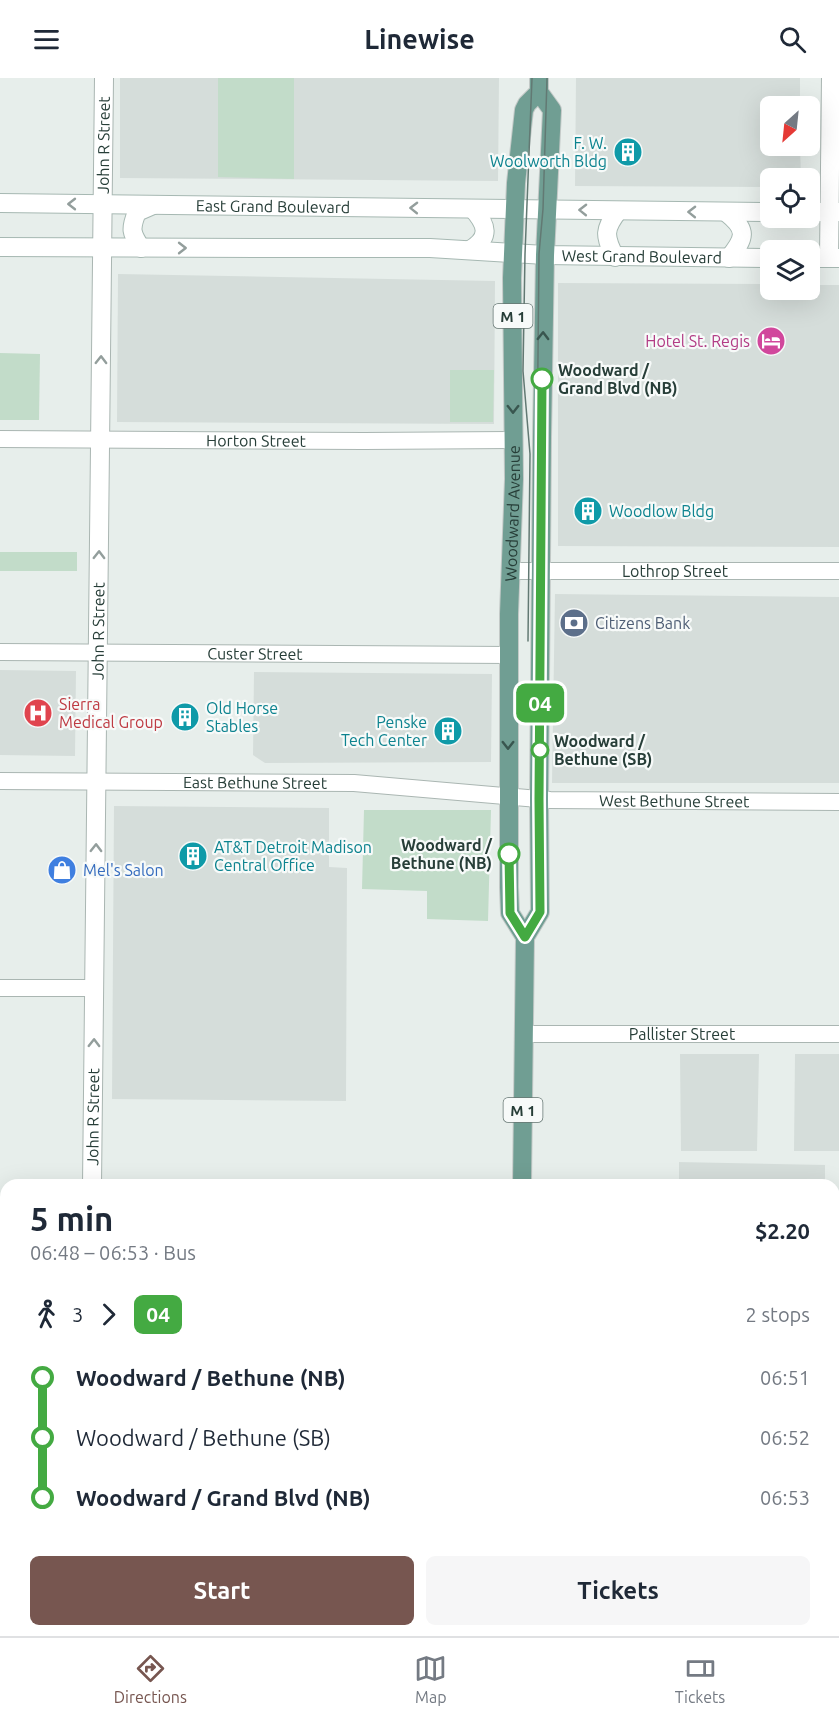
<!DOCTYPE html>
<meta charset="utf-8">
<style>
:root{--surface:#fff;--page:#f6f6f7;--text:#1f2937;--muted:#747a83;--line:#e0e1e3;--accent:#775650}
body{margin:0;font-family:Ubuntu,sans-serif;background:var(--page);color:var(--text);height:100vh;display:flex;flex-direction:column;font-size:22px;white-space:nowrap}
*{box-sizing:border-box;margin:0}
p{font-size:20px;color:var(--muted)}
.icon{flex:none;width:33px;height:33px;fill:none;stroke:currentColor;stroke-width:2;stroke-linecap:round;stroke-linejoin:round}
.map{position:relative;flex:1;overflow:hidden}
.details{position:absolute;left:0px;top:1101px;width:840px;height:458px;display:flex;flex-direction:column;background:var(--surface);border-radius:18px 18px 0 0;box-shadow:0 6px 24px #0002}
.details>*{flex:none}
.badge{padding:0 12px;border-radius:9px;font-size:21px;line-height:39px}
.needle{width:39px;rotate:207deg}
.fabs{position:absolute;left:760px;top:18px;display:grid;gap:12px}
.fabs a{display:grid;place-items:center;width:60px;height:60px;border-radius:9px;background:var(--surface);box-shadow:0 6px 24px #0002;font-size:30px}
.map>.badge{position:absolute;translate:-50% -50%;box-shadow:0 0 0 3px #fff}
.legs{display:flex;align-items:center;gap:9px;height:66px;padding:0 30px;font-size:20px}
.legs p{margin-inline-start:auto}
.headline{display:flex;align-items:center;justify-content:space-between;height:102px;padding:0 30px}
h1{font-size:33px;font-weight:700;line-height:45px}
.action{display:flex;gap:12px;margin-top:auto;padding:12px 30px}
.action a{flex:1;height:69px;border-radius:9px;background:var(--accent);color:#fff;font-size:24px;font-weight:700;line-height:69px;text-align:center}
.action a+a{background:var(--page);color:var(--text)}
ul{padding:0 30px;list-style:none}
li{display:flex;align-items:center;gap:21px;height:60px;font-size:22px}
li i{display:grid;place-items:center;width:9px;height:100%;margin:0 8px;background:currentColor}
li i::after{content:'';width:15px;height:15px;margin:-8px;border:4px solid;border-radius:50%;background:var(--surface)}
li p{margin-inline-start:auto}
li:first-child i{background:linear-gradient(#0000 50%,currentColor 0)}
li:last-child i{background:linear-gradient(currentColor 50%,#0000 0)}
header{display:flex;justify-content:space-between;align-items:center;height:78px;padding:0 30px;background:var(--surface);font-size:27px;font-weight:700}
.tab-bar{display:flex;justify-content:space-around;align-items:center;height:84px;border-top:2px solid var(--line);background:var(--surface);font-size:16px;color:var(--muted)}
.tab-bar a{display:grid;justify-items:center;gap:3px}
.tab-bar .on{color:var(--accent)}
.map>svg:first-child{display:block}
.built{fill:#d5ddda}
.green{fill:#c2dcc9}
.lines{fill:none;stroke-linecap:round;stroke-linejoin:round}
.minor-casing{stroke:#aab6b2;stroke-width:18}
.tertiary-casing{stroke:#aab6b2;stroke-width:20}
.secondary-casing{stroke:#a6b8b2;stroke-width:20}
.primary-casing{stroke:#c3c9c7;stroke-width:20}
.minor{stroke:#fff;stroke-width:16}
.tertiary{stroke:#fff;stroke-width:18}
.secondary{stroke:#fff;stroke-width:18}
.primary{stroke:#709e93;stroke-width:18}
.tram{stroke:#627973;stroke-width:1.5}
.oneway{stroke:#939e9c}
.oneway2{stroke:#39564f}
.line-1-casing{stroke:#fff;stroke-width:14}
.line-1{stroke:#44aa42;stroke-width:9}
.stop-1-dot{fill:#fff;stroke:#44aa42;stroke-width:3}
.labels{text-anchor:middle;dominant-baseline:central;stroke-width:4.5;stroke-linejoin:round;paint-order:stroke}
.shield{fill:#f7faf9;stroke:#657672;stroke-width:1.5}
.shield-label{font-size:15px;font-weight:bold;fill:#273e38}
.culture-label{font-size:16px;fill:#0d838f;stroke:#f7faf9;text-anchor:start}
.street-label{font-size:16px;fill:#273e38;stroke:#f7faf9}
.hotel-label{font-size:16px;fill:#b23c85;stroke:#f7faf9;text-anchor:end}
.stop-label{font-size:16px;font-weight:bold;fill:#273e38;stroke:#f7faf9;text-anchor:start}
.service-label{font-size:16px;fill:#4e5e75;stroke:#f7faf9;text-anchor:start}
.health-label{font-size:16px;fill:#be3a42;stroke:#f7faf9;text-anchor:start}
.shop-label{font-size:16px;fill:#366cbe;stroke:#f7faf9;text-anchor:start}
</style>
<header><svg class="icon" aria-label="menu" viewBox="0 0 24 24"><path d="M4 6h16M4 12h16M4 18h16"/></svg>Linewise<svg class="icon" aria-label="search" viewBox="0 0 24 24"><circle cx="10" cy="10" r="6"/><path d="M15 15l6 6"/></svg></header>
<div class="map">
<svg width="839" height="1558" viewBox="0 0 839 1558">
<rect width="100%" height="100%" fill="#e7eeeb"/>
<g class="built">
<path d="M 120,0 L 499,0 L 498,103 L 120,100 Z"/>
<path d="M 576,0 L 800,0 L 800,28 L 771,28 L 771,68 L 800,68 L 801,100 L 771,100 L 771,109 L 575,108 Z"/>
<path d="M 118,196 L 495,203 L 494,346 L 117,344 Z"/>
<path d="M 558,205 L 771,206 L 771,212 L 810,212 L 810,207 L 839,207 L 839,469 L 558,468 Z"/>
<path d="M 555,516 L 839,519 L 839,705 L 552,705 Z"/>
<path d="M 0,592 L 76,593 L 75,678 L 0,677 Z"/>
<path d="M 254,594 L 492,596 L 491,684 L 265,685 L 253,677 Z"/>
<path d="M 114,728 L 329,730 L 329,789 L 347,790 L 346,1023 L 112,1021 Z"/>
<path d="M 680,976 L 759,976 L 757,1073 L 681,1073 Z"/>
<path d="M 795,976 L 839,976 L 839,1073 L 794,1073 Z"/>
<path d="M 679,1084 L 825,1087 L 825,1107 L 679,1107 Z"/>
<path d="M 547,1552 L 641,1553 L 640,1556 L 547,1556 Z"/>
</g>
<g class="green">
<path d="M 218,0 L 294,0 L 294,101 L 218,99 Z"/>
<path d="M 0,275 L 40,276 L 39,342 L 0,342 Z"/>
<path d="M 450,292 L 494,292 L 493,344 L 450,344 Z"/>
<rect x="0" y="474" width="77" height="19"/>
<path d="M 364,732 L 491,732 L 488,843 L 427,841 L 427,813 L 362,811 Z"/>
<path d="M 547,1556 L 640,1556 L 639,1558 L 547,1558 Z"/>
</g>
<g class="lines">
<g class="minor-casing">
<g id="minor">
<path id="s1" d="M 0,361 L 364,363 L 513,362"/>
<path id="s2" d="M 511,493 L 839,493"/>
<path id="s3" d="M 0,574 L 509,577"/>
<path id="s4" d="M 0,703 L 354,705 L 550,722 L 839,724"/>
<path d="M 0,910 L 94,910"/>
<path id="s5" d="M 524,956 L 839,956"/>
<path d="M 0,1149 L 6,1149"/>
<path d="M 834,1174 L 839,1174"/>
<path d="M 0,1370 L 6,1370"/>
<path d="M 834,1430 L 839,1430"/>
<path d="M 653,1558 L 655,1552"/>
</g>
</g>
<g class="tertiary-casing">
<g id="tertiary">
<path d="M 829,180 L 831,0"/>
<path id="s6" d="M 92,1107 L 104,0"/>
<path d="M 88,1558 L 88,1552"/>
</g>
</g>
<g class="secondary-casing">
<g id="secondary">
<path id="s7" d="M 0,125 L 771,134"/>
<path d="M 810,134 L 839,134"/>
<path d="M 727,135 C 748,152 745,160 729,180"/>
<path id="s8" d="M 0,169 L 268,170 L 430,170 L 545,177 L 771,180"/>
<path d="M 141,170 C 131,155 130,151 137,134 L 153,127"/>
<path d="M 470,172 C 491,159 487,147 473,131"/>
<path d="M 615,179 C 604,158 604,151 618,133"/>
<path d="M 810,180 L 839,180"/>
</g>
</g>
<g class="primary-casing">
<g id="primary">
<path id="s9" d="M 525,859 L 510,835 L 509,809 L 509,536 L 514,401 L 512,200 L 516,105 L 524,32 L 527,26 L 539,14"/>
<path d="M 522,1107 L 525,859 L 540,834 L 539,721 L 542,359 L 545,177 L 552,32 L 539,14 L 539,0"/>
<path d="M 517,1558 L 517,1552"/>
</g>
</g>
<use href="#minor" class="minor"/>
<use href="#tertiary" class="tertiary"/>
<use href="#secondary" class="secondary"/>
<use href="#primary" class="primary"/>
<g class="tram">
<path d="M 537,378 L 539,176 L 543,131 L 547,0"/>
<path d="M 528,563 L 530,376 L 523,293 L 525,176 L 532,0"/>
</g>
</g>
<defs><path id="oneway-chevron" d="M-2-3.5L2.5 0L-2 3.5" fill="none" stroke-width="1.6" stroke-linecap="round" stroke-linejoin="round" transform="scale(1.5)"/></defs>
<g class="oneway">
<use href="#oneway-chevron" transform="translate(72 126) rotate(-180)"/>
<use href="#oneway-chevron" transform="translate(414 130) rotate(-179)"/>
<use href="#oneway-chevron" transform="translate(583 132) rotate(-179)"/>
<use href="#oneway-chevron" transform="translate(692 134) rotate(-179)"/>
<use href="#oneway-chevron" transform="translate(182 170)"/>
<use href="#oneway-chevron" transform="translate(101 282) rotate(-89)"/>
<use href="#oneway-chevron" transform="translate(99 477) rotate(-89)"/>
<use href="#oneway-chevron" transform="translate(96 770) rotate(-89)"/>
<use href="#oneway-chevron" transform="translate(94 965) rotate(-89)"/>
</g>
<g class="oneway2">
<use href="#oneway-chevron" transform="translate(543 258) rotate(-89)"/>
<use href="#oneway-chevron" transform="translate(513 331) rotate(90)"/>
<use href="#oneway-chevron" transform="translate(508 667) rotate(90)"/>
</g>
<g class="lines">
<g class="line-1-casing">
<path id="line-1" d="M 509,776 L 510,835 L 525,859 L 540,834 L 539,721 L 542,301"/>
</g>
<use href="#line-1" class="line-1"/>
</g>
<defs>
<g id="building-disc" transform="scale(1.5)"><circle r="9.5" fill="#0f9aa8" stroke="#f7faf9"/><path d="M-4-6H4V6H1V3H-1V6H-4ZM-2.5-4.3h1.7v1.8h-1.7ZM.8-4.3h1.7v1.8H.8ZM-2.5-1h1.7V.8h-1.7ZM.8-1h1.7V.8H.8Z" fill="#fff"/></g>
<g id="hotel-disc" transform="scale(1.5)"><circle r="9.5" fill="#d1479c" stroke="#f7faf9"/><path d="M-6-4.5h1.5V1H6V5H4.5V3h-9V5H-6ZM-4 0a1.8 1.8 0 1 1 3.6 0ZM.5 0V-2.5h3Q6-2.5 6 0Z" fill="#fff"/></g>
<g id="bank-disc" transform="scale(1.5)"><circle r="9.5" fill="#5c6f8a" stroke="#f7faf9"/><path d="M-6-4H6V4H-6ZM0-2.3a2.3 2.3 0 1 0 0 4.6a2.3 2.3 0 1 0 0-4.6Z" fill="#fff"/></g>
<g id="hospital-disc" transform="scale(1.5)"><circle r="9.5" fill="#e0444e" stroke="#f7faf9"/><path d="M-5-5h3v3.5h4V-5h3V5h-3V1.5h-4V5h-3Z" fill="#fff"/></g>
<g id="shop-disc" transform="scale(1.5)"><circle r="9.5" fill="#3f7fe0" stroke="#f7faf9"/><path d="M-5-2.5h2.3a2.7 3.5 0 0 1 5.4 0H5L5.5 6h-11ZM-1.5-2.5h3a1.5 2.3 0 0 0-3 0Z" fill="#fff"/></g>
</defs>
<g fill-rule="evenodd">
<use href="#building-disc" x="628" y="74"/>
<use href="#hotel-disc" x="771" y="263"/>
<use href="#building-disc" x="588" y="433"/>
<use href="#bank-disc" x="574" y="545"/>
<use href="#hospital-disc" x="38" y="635"/>
<use href="#building-disc" x="185" y="639"/>
<use href="#building-disc" x="448" y="653"/>
<use href="#building-disc" x="193" y="778"/>
<use href="#shop-disc" x="62" y="792"/>
</g>
<g class="stop-1-dot">
<circle cx="542" cy="301" r="10"/>
<circle cx="540" cy="672" r="8"/>
<circle cx="509" cy="776" r="10"/>
</g>
<g class="labels">
<g class="shield">
<rect x="493.5" y="226" width="39" height="24" rx="4.5"/>
<rect x="503.5" y="1020" width="39" height="24" rx="4.5"/>
</g>
<g class="shield-label">
<text x="513" y="238">M 1</text>
<text x="523" y="1032">M 1</text>
</g>
<g class="culture-label">
<text x="607" y="65" text-anchor="end">F. W.<tspan x="607" dy="18">Woolworth Bldg</tspan></text>
<text x="609" y="433">Woodlow Bldg</text>
<text x="206" y="630">Old Horse<tspan x="206" dy="18">Stables</tspan></text>
<text x="427" y="644" text-anchor="end">Penske<tspan x="427" dy="18">Tech Center</tspan></text>
<text x="214" y="769">AT&amp;T Detroit Madison<tspan x="214" dy="18">Central Office</tspan></text>
</g>
<g class="street-label">
<text stroke="none"><textPath href="#s6" startOffset="1040">John R Street</textPath></text>
<text stroke="none"><textPath href="#s7" startOffset="273">East Grand Boulevard</textPath></text>
<text stroke="none"><textPath href="#s8" startOffset="642">West Grand Boulevard</textPath></text>
<text stroke="none"><textPath href="#s1" startOffset="256">Horton Street</textPath></text>
<text stroke="none"><textPath href="#s9" startOffset="428">Woodward Avenue</textPath></text>
<text stroke="none"><textPath href="#s2" startOffset="164">Lothrop Street</textPath></text>
<text stroke="none"><textPath href="#s6" startOffset="554">John R Street</textPath></text>
<text stroke="none"><textPath href="#s3" startOffset="255">Custer Street</textPath></text>
<text stroke="none"><textPath href="#s4" startOffset="255">East Bethune Street</textPath></text>
<text stroke="none"><textPath href="#s4" startOffset="675">West Bethune Street</textPath></text>
<text stroke="none"><textPath href="#s5" startOffset="158">Pallister Street</textPath></text>
<text stroke="none"><textPath href="#s6" startOffset="68">John R Street</textPath></text>
</g>
<g class="hotel-label">
<text x="750" y="263">Hotel St. Regis</text>
</g>
<g class="stop-label">
<text x="558" y="292">Woodward /<tspan x="558" dy="18">Grand Blvd (NB)</tspan></text>
<text x="554" y="663">Woodward /<tspan x="554" dy="18">Bethune (SB)</tspan></text>
<text x="492" y="767" text-anchor="end">Woodward /<tspan x="492" dy="18">Bethune (NB)</tspan></text>
</g>
<g class="service-label">
<text x="595" y="545">Citizens Bank</text>
</g>
<g class="health-label">
<text x="59" y="626">Sierra<tspan x="59" dy="18">Medical Group</tspan></text>
</g>
<g class="shop-label">
<text x="83" y="792">Mel's Salon</text>
</g>
</g>
</svg>
<div class="fabs">
<a><svg class="needle" viewBox="-14 -14 28 28"><path d="M0-13l5 13h-10z" fill="#e53935"/><path d="M0 13l5-13h-10z" fill="#747a83"/></svg></a>
<a><svg class="icon" aria-label="locate" viewBox="0 0 24 24"><circle cx="12" cy="12" r="6"/><path d="M12 2v4M12 18v4M2 12h4M18 12h4"/></svg></a>
<a><svg class="icon" aria-label="layers" viewBox="0 0 24 24"><path d="M12 4l9 5-9 5-9-5zM3 14l9 5 9-5"/></svg></a>
</div>
<b class="badge" style="left:540px;top:625px;background:#44aa42;color:#fff">04</b>
<section class="details">
<div class="headline"><div><h1>5 min</h1><p>06:48 – 06:53 · Bus</p></div><b>$2.20</b></div>
<div class="legs"><svg class="icon" aria-label="walk" viewBox="0 0 24 24"><circle cx="13" cy="4" r="2"/><path d="M13 8l-2 6 4 7M11 14l-3 7M7 12l3-4h3l4 4"/></svg>3<svg class="icon" aria-label="forward" viewBox="0 0 24 24"><path d="M9 5l7 7-7 7"/></svg><b class="badge" style="background:#44aa42;color:#fff">04</b><p>2 stops</p></div>
<ul>
<li><i style="color:#44aa42"></i><b>Woodward / Bethune (NB)</b><p>06:51</p></li>
<li><i style="color:#44aa42"></i><span>Woodward / Bethune (SB)</span><p>06:52</p></li>
<li><i style="color:#44aa42"></i><b>Woodward / Grand Blvd (NB)</b><p>06:53</p></li>
</ul>
<div class="action"><a>Start</a><a>Tickets</a></div>
</section>
</div>
<nav class="tab-bar">
<a class="on"><svg class="icon" aria-label="directions" viewBox="0 0 24 24"><path d="M12 3l9 9-9 9-9-9zM9 14v-3h6M13 9l2 2-2 2"/></svg>Directions</a>
<a><svg class="icon" aria-label="map" viewBox="0 0 24 24"><path d="M3 6l6-2 6 2 6-2v14l-6 2-6-2-6 2zM9 4v14M15 6v14"/></svg>Map</a>
<a><svg class="icon" aria-label="tickets" viewBox="0 0 24 24"><path d="M3 7h18v10H3zM15 7v10"/></svg>Tickets</a>
</nav>
